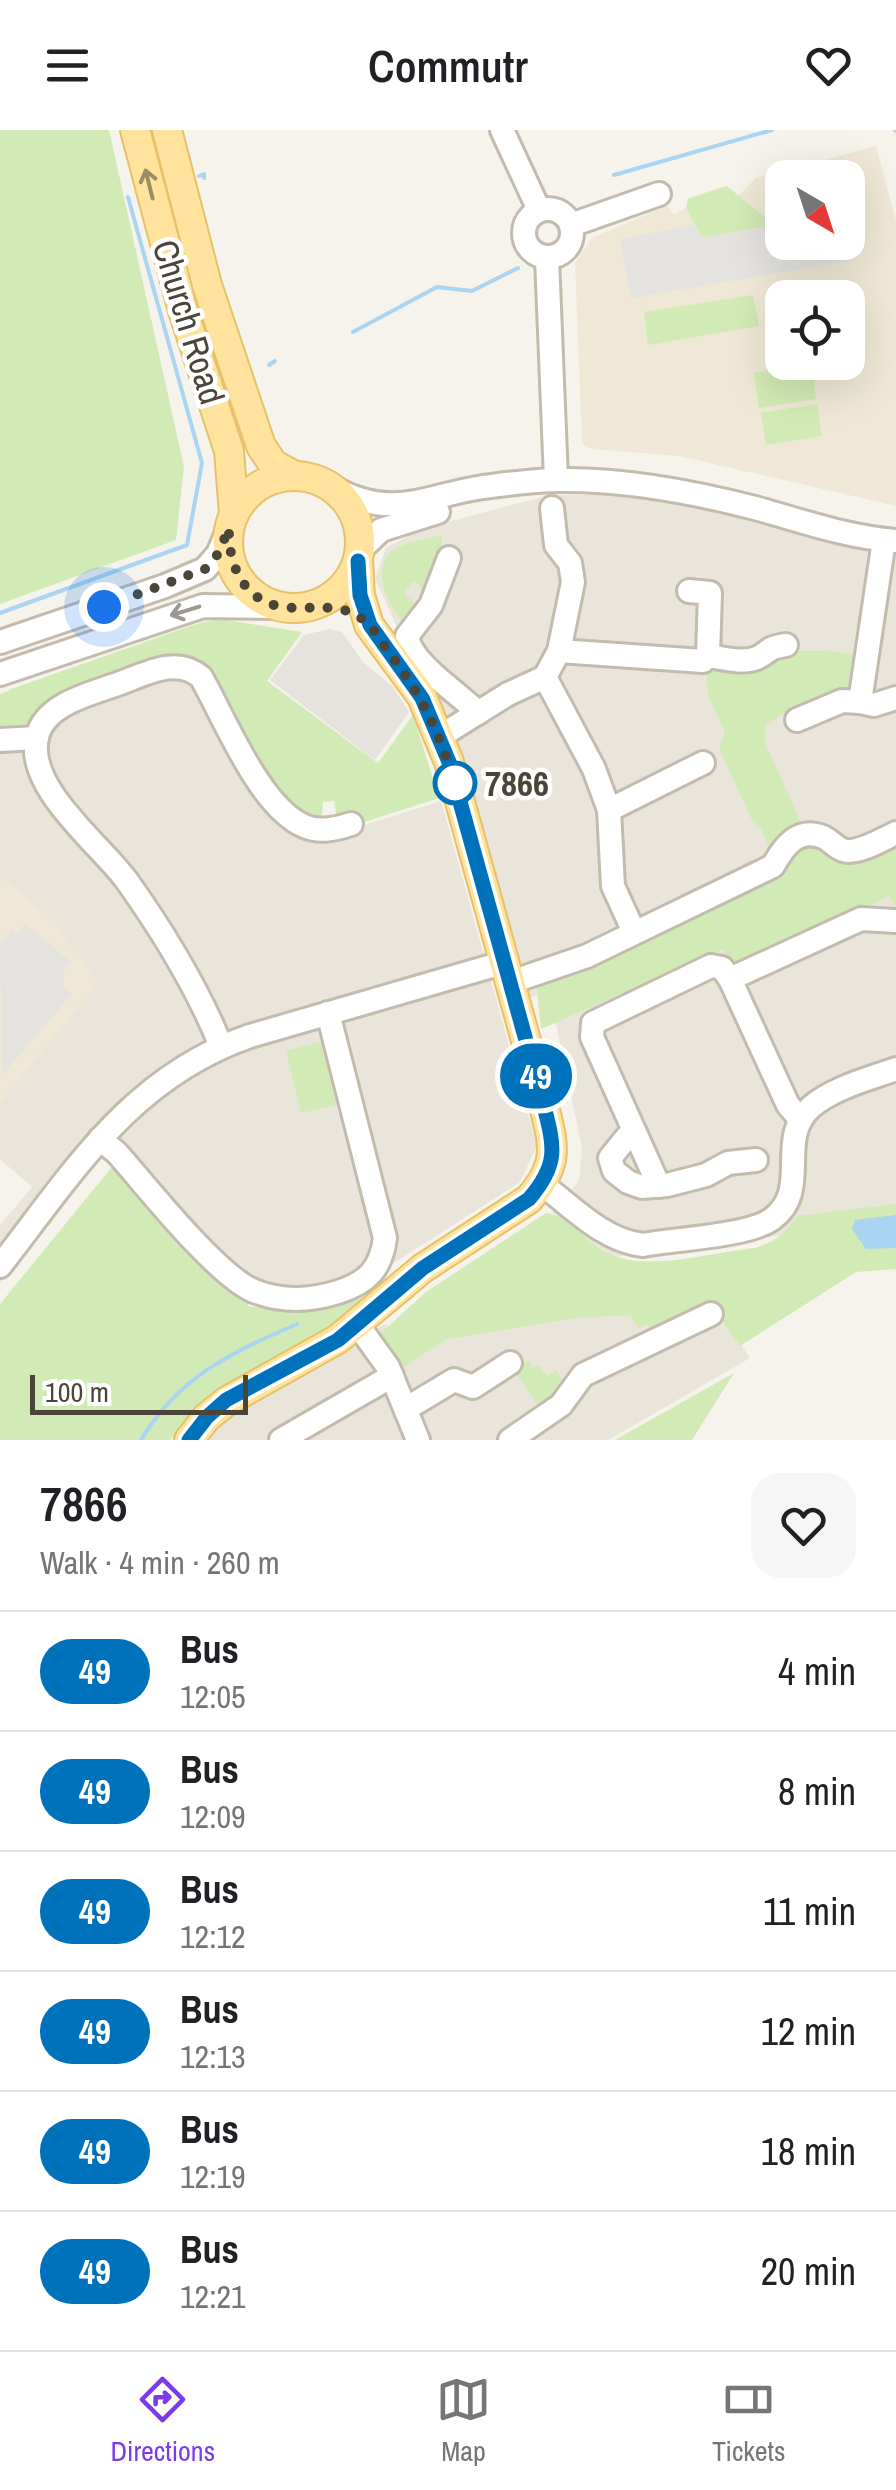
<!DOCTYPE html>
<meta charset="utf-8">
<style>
:root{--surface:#fff;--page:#f6f6f6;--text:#202124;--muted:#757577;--line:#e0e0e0;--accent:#7c3aed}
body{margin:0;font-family:"Archivo Narrow",sans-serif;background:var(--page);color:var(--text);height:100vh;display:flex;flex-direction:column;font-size:38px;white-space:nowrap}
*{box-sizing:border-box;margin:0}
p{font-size:32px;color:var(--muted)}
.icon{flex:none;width:55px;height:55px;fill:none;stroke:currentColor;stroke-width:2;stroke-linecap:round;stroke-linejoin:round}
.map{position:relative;height:1310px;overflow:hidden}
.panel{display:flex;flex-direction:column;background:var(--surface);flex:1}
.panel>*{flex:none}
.badge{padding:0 20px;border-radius:32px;font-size:35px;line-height:65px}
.needle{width:65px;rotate:141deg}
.controls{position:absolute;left:765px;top:30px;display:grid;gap:20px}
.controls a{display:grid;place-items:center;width:100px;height:100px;border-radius:20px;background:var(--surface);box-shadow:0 10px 40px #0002;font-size:50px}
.scale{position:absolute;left:30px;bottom:25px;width:218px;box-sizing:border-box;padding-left:10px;border:5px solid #4b4439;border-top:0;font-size:28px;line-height:35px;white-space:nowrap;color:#4b4439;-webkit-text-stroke:8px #fff;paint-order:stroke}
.you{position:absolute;width:50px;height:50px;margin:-25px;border:8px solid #fff;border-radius:50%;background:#1a73e8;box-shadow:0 0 0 15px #1a73e833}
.map>.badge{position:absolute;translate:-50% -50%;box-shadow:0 0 0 5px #fff}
.round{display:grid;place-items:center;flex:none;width:105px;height:105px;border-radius:30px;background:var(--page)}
.headline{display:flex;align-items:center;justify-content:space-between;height:170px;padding:0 40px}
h1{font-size:48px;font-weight:600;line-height:75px}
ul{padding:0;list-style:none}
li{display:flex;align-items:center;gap:30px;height:120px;padding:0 40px;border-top:2px solid var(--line)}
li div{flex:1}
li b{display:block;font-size:38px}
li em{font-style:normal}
li .badge{min-width:110px;font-weight:700;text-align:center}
header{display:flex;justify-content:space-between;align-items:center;height:130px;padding:0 40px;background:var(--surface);font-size:45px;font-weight:600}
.tabs{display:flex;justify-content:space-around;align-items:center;height:140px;border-top:2px solid var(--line);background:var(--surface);font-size:28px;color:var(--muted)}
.tabs a{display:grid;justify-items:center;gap:5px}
.tabs .active{color:var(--accent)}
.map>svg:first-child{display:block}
.residential{fill:#eae5da}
.industrial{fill:#e6e2dd}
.education{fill:#efe8d6;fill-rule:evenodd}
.green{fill:#d2eab5}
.parking{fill:#e5e3e0}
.water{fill:#a9d4f2}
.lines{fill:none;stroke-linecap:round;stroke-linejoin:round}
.stream{stroke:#a9d4f2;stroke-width:4}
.minor-casing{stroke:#c2bbae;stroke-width:28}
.major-casing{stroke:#e6c16a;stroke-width:32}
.minor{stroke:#fff;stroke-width:22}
.major{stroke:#ffe39c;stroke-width:28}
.oneway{stroke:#9c8c66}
.oneway2{stroke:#9c9892}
.line-casing{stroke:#fff;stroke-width:22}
.line{stroke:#0072bc;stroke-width:15}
.walk{stroke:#4b4439;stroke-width:10;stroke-dasharray:0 18}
.stop-dot{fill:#fff;stroke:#0072bc;stroke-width:5}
.labels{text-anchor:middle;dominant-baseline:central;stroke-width:9;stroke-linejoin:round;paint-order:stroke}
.street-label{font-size:35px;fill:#4b4439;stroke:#fff}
.stop-label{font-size:35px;font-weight:bold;fill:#4b4439;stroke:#fff;text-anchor:start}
</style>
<header><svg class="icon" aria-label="menu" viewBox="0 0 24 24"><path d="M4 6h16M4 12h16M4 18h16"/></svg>Commutr<svg class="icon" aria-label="heart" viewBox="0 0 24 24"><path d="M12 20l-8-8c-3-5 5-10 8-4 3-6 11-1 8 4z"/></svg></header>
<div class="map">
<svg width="896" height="1310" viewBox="0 0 896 1310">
<rect width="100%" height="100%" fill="#f6f3ec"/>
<g class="residential">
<path d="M 550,365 L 604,365 L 720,377 L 896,418 L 896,719 L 802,744 L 528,869 L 494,753 L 469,648 L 440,576 L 398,499 L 375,449 L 386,418 L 421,399 Z"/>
<path d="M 161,508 L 192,548 L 283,691 L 358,697 L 441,671 L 537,1016 L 520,1052 L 358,1156 L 256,1159 L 102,1018 L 0,1154 L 0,1095 L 32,1057 L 0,1029 L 0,972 L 98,852 L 52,791 L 0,746 L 0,564 Z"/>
<path d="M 896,749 L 896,1079 L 783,1105 L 614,1127 L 552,1083 L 579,1051 L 582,1018 L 554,884 Z"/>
<path d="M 712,1172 L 750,1228 L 608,1310 L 206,1310 L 221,1285 L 385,1194 L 403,1207 Z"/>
</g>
<path class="industrial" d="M 329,499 L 342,502 L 364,533 L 393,557 L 409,582 L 375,630 L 270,550 L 304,505 Z"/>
<g class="education">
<path d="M 876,16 L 896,91 L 896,376 L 679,326 L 591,319 L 582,313 L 575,133 L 592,108 L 667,76 L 674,84 L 686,78 L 688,69 L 700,64 L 727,56 L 738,66 L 756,48 ZM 782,48 L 848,48 L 848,112 L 782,112 ZM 782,168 L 848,168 L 848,232 L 782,232 Z"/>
<path d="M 0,746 L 52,791 L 98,852 L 0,972 Z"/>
</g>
<g class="green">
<path d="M 0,0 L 109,0 L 184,337 L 176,410 L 0,474 Z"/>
<path d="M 727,56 L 774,95 L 702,108 L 686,78 L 688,69 Z"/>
<path d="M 855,74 L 865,99 L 858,117 L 848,103 Z"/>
<path d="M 753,165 L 759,196 L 648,215 L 644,182 Z"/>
<path d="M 811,234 L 816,269 L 759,278 L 754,243 Z"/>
<path d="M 817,274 L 822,306 L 766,315 L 761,283 Z"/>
<path d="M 442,405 L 442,419 L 428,459 L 423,459 L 414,451 L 404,462 L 417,477 L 404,494 C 390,477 368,438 394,420 C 406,411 428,409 442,405 Z"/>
<path d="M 220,489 L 302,502 L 267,551 L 378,633 L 413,585 L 439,668 L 358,694 L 336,684 L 334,671 L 323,672 L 322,684 L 317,689 L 305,689 L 279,666 L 198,532 L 37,593 L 0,596 L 0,565 L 11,559 L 199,493 Z"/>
<path d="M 791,521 L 829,521 L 859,525 L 854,563 C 827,569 785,576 765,597 L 765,612 L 802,695 L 776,708 L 769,719 L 761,698 L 752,690 L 719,618 L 725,602 L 709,567 L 705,533 Z"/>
<path d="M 896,711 L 896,777 L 889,766 L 804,809 L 800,802 L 730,834 L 723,819 L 541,899 L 536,851 L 790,726 L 805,714 Z"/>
<path d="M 322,911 L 336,975 L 301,983 L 286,921 Z"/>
<path d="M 116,1032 L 248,1166 L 248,1176 C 294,1185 321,1181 365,1167 L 332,1194 L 215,1260 L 170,1310 L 0,1310 L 0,1174 Z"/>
<path d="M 896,1074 L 896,1139 L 856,1142 L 740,1216 L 710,1174 L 655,1204 L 648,1194 L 638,1198 L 630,1185 L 575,1188 L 447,1209 L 401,1239 L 381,1203 L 426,1162 L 546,1083 C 569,1086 589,1114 610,1124 C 647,1142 714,1122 755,1118 C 776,1111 785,1104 797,1086 Z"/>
<path d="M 528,1230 L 533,1238 L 539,1235 L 547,1246 L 556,1240 L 568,1258 L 542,1282 L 514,1239 Z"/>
<path d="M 734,1243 L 692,1310 L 615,1310 Z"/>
</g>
<g class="parking">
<path d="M 782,56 L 782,112 L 846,113 L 850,131 L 631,168 L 620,109 L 695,95 L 703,108 L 777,94 L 774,58 Z"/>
<path d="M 25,794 L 71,832 L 64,841 L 64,857 L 72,864 L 2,945 L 0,814 L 11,801 L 16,805 Z"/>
</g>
<path class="water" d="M 896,1085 L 896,1118 L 866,1119 L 852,1099 L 855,1090 Z"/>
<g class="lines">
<g class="stream">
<path d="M 895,0 L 896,1"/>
<path d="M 614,45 L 772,0"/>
<path d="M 199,46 L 204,44 L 204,48"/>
<path d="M 353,202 L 437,157 L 472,161 L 518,138"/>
<path d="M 269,235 L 275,231"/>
<path d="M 0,483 L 187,415 L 202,333 L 128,67"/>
<path d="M 141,1310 C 179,1246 231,1223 297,1194"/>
</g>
<g class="minor-casing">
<g id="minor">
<path d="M 502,0 L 539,80"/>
<circle cx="548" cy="103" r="24"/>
<path d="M 571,95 L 659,64"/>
<path d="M 547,128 L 556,350"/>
<path d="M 335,359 C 396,390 424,366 483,357 C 507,354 535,350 559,350 C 623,349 693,362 755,378 C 802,391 847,407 896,411"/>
<path d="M 884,410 L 860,572 L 874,575 L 896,568"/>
<path d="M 360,420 L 381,400 L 438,382"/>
<path d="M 449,428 L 431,475 L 407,506 C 411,534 458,562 478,583"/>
<path d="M 689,461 L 710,463 L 708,526 C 723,528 742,534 757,528 C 771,521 766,518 786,515"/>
<path d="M 0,512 L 165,456 L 205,439 L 218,424 L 229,398"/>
<path d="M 559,521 L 703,531 L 708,526"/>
<path d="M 0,544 L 203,476 L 281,477"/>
<path d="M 545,547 L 594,639 L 609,680 L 613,756 L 634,802"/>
<path d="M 797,590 L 842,571 L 860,572"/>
<path d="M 439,607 L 508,564 L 545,547 L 559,521 L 573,452 L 570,433 L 556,415 L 552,378"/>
<path d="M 0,610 L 37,608"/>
<path d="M 609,680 L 703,633"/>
<path d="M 730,849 L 788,975 L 800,989"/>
<path d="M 508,853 L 587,826 L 773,736 C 784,716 798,697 823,707 C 830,710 836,718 843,720 C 857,725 883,709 896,703"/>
<path d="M 221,916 C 197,857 164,803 127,751 C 101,715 25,658 37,607 C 45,572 95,563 123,552 C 149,542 178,527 201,547 C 225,589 259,676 304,696 C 319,703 336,699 351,694"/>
<path d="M 635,1003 L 627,1007 L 610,1028 L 614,1041 L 628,1052 L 642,1057 L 667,1055 L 706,1045 L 728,1033 L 756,1030"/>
<path d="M 100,1009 L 117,1023 C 147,1057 216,1145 254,1161 C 282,1172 310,1171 338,1162 C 367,1153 381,1139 385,1108 L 328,883"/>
<path d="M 542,1054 C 572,1077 604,1111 643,1115 C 674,1109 749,1106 772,1089 C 812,1060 775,1009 811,977 C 833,958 868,949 896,939"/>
<path d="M 659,1056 L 592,907 L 593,893 L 711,836 L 722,838 L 730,849 L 861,789 L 896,791"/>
<path d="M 0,1136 C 74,1041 131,947 250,906 L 502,833"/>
<path d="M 357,1194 L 388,1237 L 418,1310"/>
<path d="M 405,1276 L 414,1274 L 454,1250 L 473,1257 L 510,1233"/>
<path d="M 281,1310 L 392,1246"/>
<path d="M 510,1310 L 561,1275 L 583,1245 L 711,1184"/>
</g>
</g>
<g class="major-casing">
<g id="major">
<path d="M 135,0 L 183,181 L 229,321 L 234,384"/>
<path d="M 167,0 L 207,155 L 261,316 L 273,334 L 293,345"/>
<circle cx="294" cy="412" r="66"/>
<path d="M 189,1310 L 207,1287 L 227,1271 L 338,1209 L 423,1138 L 529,1069 C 560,1033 554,1016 543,972 L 449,632 L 422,567 L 369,495 L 360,465 L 358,431"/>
</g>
</g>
<use href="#minor" class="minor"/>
<use href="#major" class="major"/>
</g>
<defs><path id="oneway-shaft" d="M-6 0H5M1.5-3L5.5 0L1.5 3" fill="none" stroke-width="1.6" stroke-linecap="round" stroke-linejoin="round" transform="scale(2.5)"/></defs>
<use class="oneway" href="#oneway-shaft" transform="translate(149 54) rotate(-104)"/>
<use class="oneway2" href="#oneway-shaft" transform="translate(185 481) rotate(163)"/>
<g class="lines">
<g class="line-casing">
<path id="line" d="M 189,1310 L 207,1287 L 226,1270 L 338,1210 L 423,1138 L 529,1069 C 560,1033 554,1016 543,972 L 449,632 L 422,568 L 370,495 L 360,465 L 358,431"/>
</g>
<use href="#line" class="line"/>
<path class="walk" d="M 104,477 L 205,439 L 218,424 L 229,398 C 228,434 243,472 284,477 C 314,481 339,470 365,491 C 374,499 381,511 388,521 C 425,570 441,606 458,665 L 455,653"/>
</g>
<circle class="stop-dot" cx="455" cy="653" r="20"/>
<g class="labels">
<g class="street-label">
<text transform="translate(189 192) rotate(73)">Church Road</text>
</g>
<g class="stop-label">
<text x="485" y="653">7866</text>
</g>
</g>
</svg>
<div class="controls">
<a><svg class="needle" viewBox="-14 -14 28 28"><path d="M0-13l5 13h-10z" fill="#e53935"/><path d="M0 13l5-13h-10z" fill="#757577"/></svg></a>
<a><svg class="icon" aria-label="locate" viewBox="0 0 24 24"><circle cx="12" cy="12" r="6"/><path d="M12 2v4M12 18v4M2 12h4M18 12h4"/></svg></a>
</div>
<div class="scale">100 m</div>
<div class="you" style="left:104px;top:477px"></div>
<b class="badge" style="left:536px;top:946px;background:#0072bc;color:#fff">49</b>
</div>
<section class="panel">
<div class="headline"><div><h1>7866</h1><p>Walk · 4 min · 260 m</p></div><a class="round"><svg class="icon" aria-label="heart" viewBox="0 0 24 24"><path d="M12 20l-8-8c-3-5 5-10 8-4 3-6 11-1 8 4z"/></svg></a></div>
<ul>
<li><span class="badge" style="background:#0072bc;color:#fff">49</span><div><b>Bus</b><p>12:05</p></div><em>4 min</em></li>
<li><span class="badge" style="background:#0072bc;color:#fff">49</span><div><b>Bus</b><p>12:09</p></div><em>8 min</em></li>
<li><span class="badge" style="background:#0072bc;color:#fff">49</span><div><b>Bus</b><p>12:12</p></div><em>11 min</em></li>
<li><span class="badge" style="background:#0072bc;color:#fff">49</span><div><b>Bus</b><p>12:13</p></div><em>12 min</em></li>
<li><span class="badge" style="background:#0072bc;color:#fff">49</span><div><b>Bus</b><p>12:19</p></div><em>18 min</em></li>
<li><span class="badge" style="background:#0072bc;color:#fff">49</span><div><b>Bus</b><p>12:21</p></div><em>20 min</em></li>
</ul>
</section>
<nav class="tabs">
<a class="active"><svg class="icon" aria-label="directions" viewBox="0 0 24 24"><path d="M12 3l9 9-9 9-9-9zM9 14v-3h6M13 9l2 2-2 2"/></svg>Directions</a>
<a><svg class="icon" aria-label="map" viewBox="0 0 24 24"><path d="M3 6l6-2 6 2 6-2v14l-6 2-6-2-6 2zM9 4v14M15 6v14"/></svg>Map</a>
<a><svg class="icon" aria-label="tickets" viewBox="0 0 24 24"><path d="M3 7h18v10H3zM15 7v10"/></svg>Tickets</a>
</nav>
